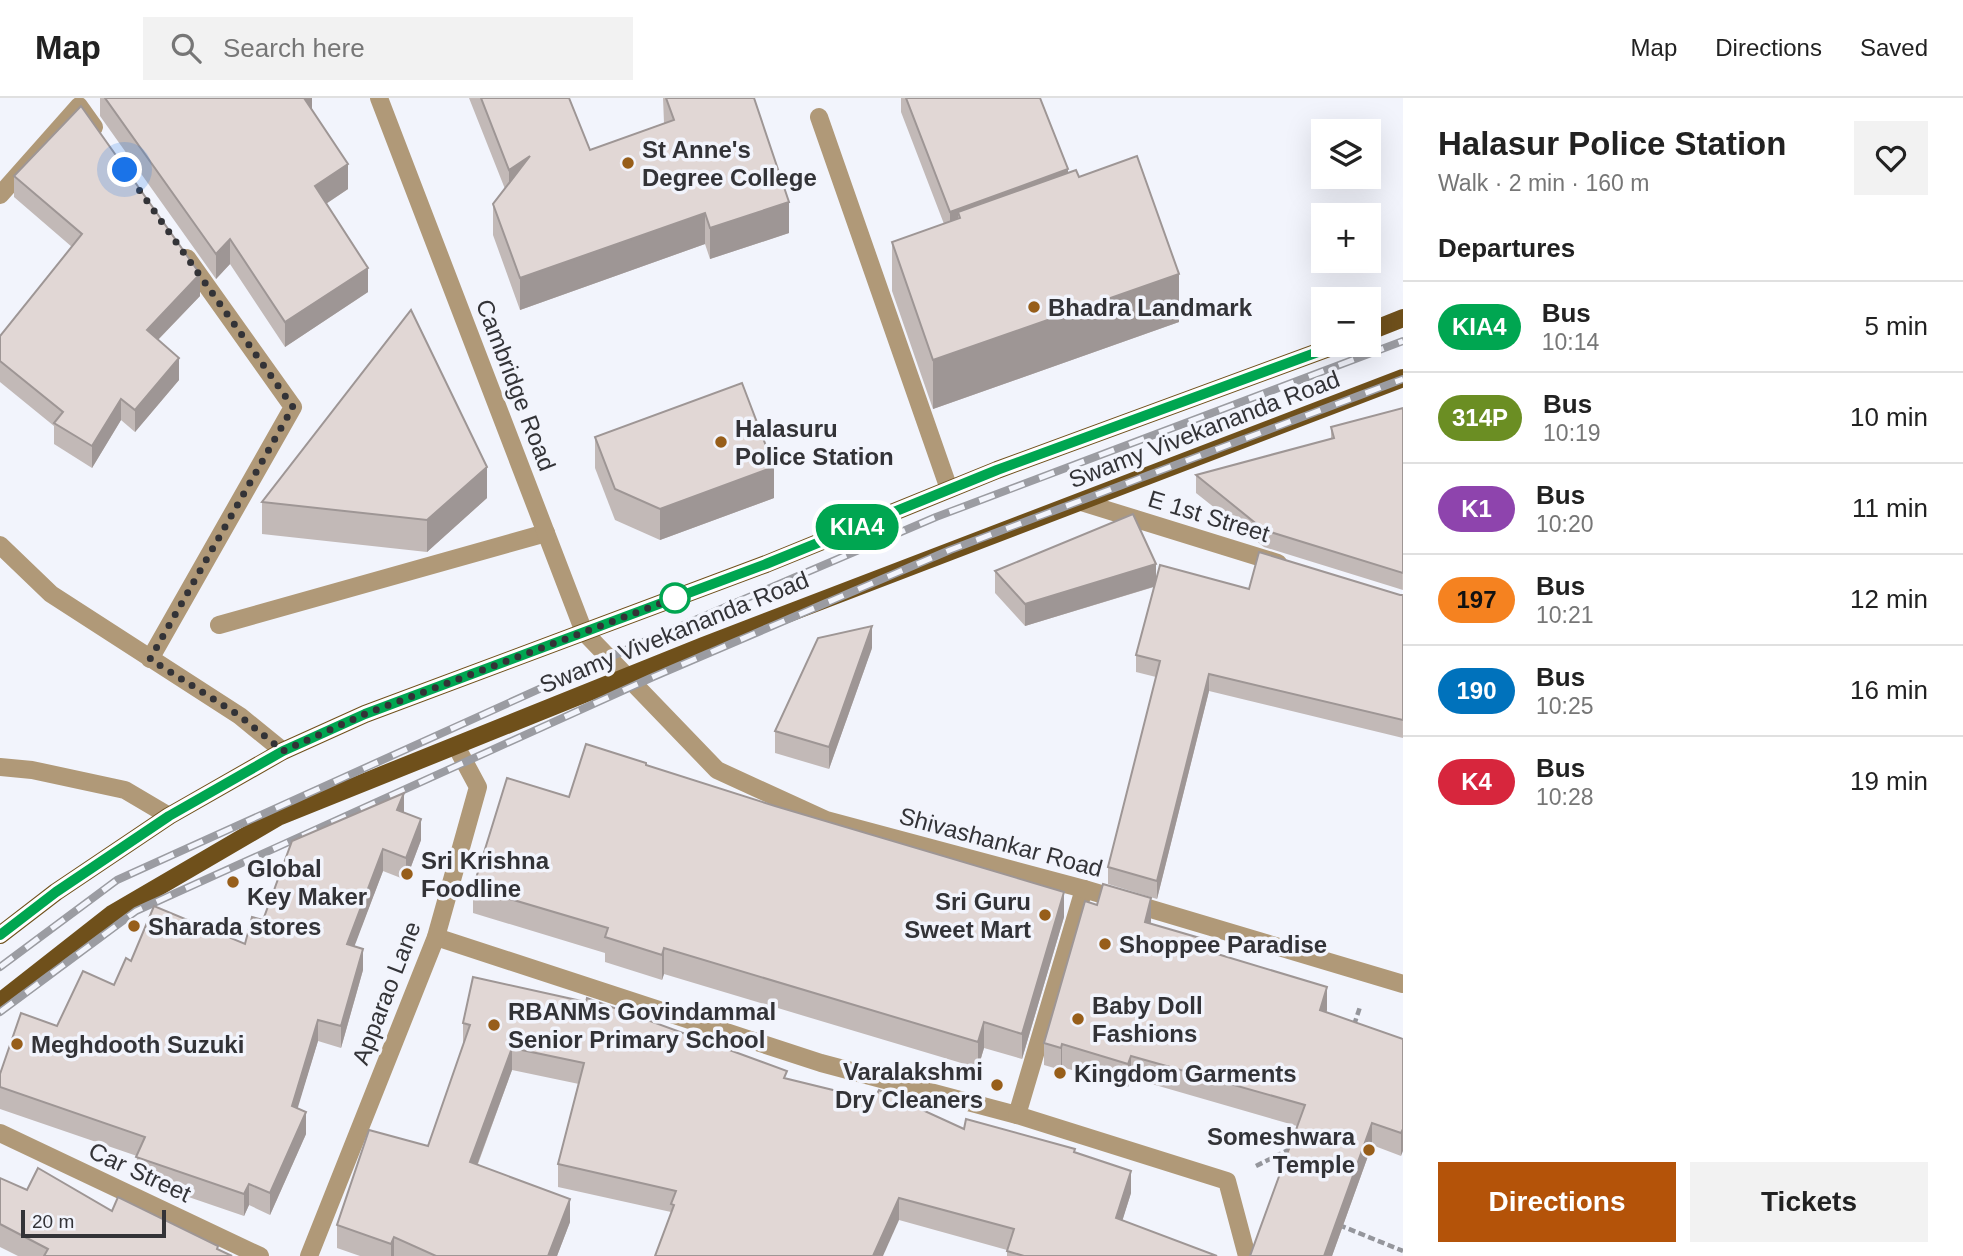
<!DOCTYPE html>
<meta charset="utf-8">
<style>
:root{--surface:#fff;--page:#f2f2f2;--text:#222;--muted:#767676;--line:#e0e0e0;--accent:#b45309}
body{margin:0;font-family:Arial,sans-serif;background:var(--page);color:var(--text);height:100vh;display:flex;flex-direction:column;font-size:26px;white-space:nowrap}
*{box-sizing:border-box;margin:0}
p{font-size:23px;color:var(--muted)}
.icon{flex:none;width:38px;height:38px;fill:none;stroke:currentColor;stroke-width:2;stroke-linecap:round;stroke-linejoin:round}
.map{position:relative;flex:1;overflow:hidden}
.sheet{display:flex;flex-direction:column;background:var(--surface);width:560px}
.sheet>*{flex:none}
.badge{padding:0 14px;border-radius:23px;font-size:24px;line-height:46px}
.controls{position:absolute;left:1311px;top:21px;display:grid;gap:14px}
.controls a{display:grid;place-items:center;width:70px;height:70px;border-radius:0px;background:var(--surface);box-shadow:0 7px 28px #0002;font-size:35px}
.scale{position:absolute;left:21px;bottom:18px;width:145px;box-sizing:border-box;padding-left:7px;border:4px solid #333337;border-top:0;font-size:19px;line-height:24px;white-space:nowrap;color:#333337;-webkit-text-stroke:5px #f2f4fc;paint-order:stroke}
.you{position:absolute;width:35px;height:35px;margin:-18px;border:5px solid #fff;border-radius:50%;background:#1a73e8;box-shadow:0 0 0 10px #1a73e833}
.map>.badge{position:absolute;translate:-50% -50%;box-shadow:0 0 0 4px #fff}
h2{padding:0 35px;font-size:26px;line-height:63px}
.round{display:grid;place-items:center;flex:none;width:74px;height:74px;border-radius:0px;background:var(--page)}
.overview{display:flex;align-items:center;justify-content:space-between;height:119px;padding:0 35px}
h1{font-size:33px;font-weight:700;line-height:52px}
.action{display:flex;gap:14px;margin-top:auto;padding:14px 35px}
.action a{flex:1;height:80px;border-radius:0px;background:var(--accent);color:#fff;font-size:28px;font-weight:700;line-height:80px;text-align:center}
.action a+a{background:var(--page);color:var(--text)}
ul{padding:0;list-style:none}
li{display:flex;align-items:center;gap:21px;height:91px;padding:0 35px;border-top:2px solid var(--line)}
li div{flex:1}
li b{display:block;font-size:26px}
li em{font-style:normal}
li .badge{min-width:77px;font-weight:700;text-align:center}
header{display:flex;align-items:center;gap:42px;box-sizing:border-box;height:98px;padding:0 35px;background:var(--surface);border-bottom:2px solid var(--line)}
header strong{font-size:33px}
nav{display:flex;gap:38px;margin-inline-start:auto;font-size:24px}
.search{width:490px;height:63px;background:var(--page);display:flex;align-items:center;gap:18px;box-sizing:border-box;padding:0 24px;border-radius:0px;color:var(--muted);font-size:26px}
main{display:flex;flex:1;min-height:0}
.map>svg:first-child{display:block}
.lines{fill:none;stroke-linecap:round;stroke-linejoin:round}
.path{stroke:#95969c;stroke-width:4.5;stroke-dasharray:7 3.5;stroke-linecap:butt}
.service{stroke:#b09978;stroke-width:18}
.minor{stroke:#b09978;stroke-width:18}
.tertiary{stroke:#b09978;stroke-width:18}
.primary{stroke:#6f501b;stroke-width:18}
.rail-casing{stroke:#9b9ca2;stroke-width:8}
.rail{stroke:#f2f4fc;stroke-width:5;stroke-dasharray:16;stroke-linecap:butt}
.wall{fill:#c2b9b7}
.shaded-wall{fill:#9e9695}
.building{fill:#e1d7d5;stroke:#9e9695;stroke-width:2}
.line-casing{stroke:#fff;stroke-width:16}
.line{stroke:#00a651;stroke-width:10}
.walk{stroke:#333337;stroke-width:7;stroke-dasharray:0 12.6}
.poi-dot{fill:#975e1a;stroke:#f2f4fc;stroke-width:2.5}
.stop-dot{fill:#fff;stroke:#00a651;stroke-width:3.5}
.labels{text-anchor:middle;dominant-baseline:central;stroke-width:7;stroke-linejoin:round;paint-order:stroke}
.poi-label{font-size:24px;font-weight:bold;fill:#333337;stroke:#f2f4fc;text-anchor:start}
.street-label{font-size:24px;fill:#333337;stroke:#f2f4fc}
</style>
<header>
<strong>Map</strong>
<div class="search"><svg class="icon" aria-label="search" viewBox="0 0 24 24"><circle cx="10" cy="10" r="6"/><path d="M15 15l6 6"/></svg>Search here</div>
<nav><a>Map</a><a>Directions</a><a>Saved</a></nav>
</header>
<main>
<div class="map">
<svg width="1403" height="1158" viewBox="0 0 1403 1158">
<rect width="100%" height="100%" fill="#f2f4fc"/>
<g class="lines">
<g class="path">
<path d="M 1354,927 L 1360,909"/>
<path d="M 1256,1068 L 1292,1050"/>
<path d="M 1339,1127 L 1403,1153"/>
</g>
<g class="service">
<path d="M 819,19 L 949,391"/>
<path d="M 219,527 L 546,435"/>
</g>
<g class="minor">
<path d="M 0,97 L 79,8 L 94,29"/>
<path d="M 1081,404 L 1278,465"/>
<path d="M 0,447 L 51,496 L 240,618 L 283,653"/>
<path d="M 150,561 L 293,309 L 187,160"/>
<path d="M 0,669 L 32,672 L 125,692 L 169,718"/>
<path d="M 436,839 L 821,965 L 1017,1017 L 1084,791"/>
<path d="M 1017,1017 L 1227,1083 L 1247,1158"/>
<path d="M 0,1035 L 260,1158"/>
<path d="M 309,1158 L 436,839 L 478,689 L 456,648"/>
</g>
<path class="tertiary" d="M 379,0 L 584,534 L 717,672 L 826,722 L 1084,791 L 1403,886"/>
<g class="primary">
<path d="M 1368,234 L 1403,220"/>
<path d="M 0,837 L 56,794 L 169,718 L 283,653 L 365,616 L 766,466 L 997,372 L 1337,247"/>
<path d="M 0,904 L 112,816 L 278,719 L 703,548 L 1403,280"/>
</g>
<g class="rail-casing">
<g id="rail">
<path d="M 0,869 L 117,782 L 639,546 L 936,419 L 1403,243"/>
<path d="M 0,914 L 136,813 L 653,579 L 950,452 L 1403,281"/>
</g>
</g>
<use href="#rail" class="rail"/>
</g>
<g class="wall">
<path d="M 100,0 L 312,0 L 312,11 L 348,91 L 326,106 L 368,194 L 285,249 L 230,166 L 216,181 L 100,18 Z"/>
<path d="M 469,0 L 569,0 L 590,52 L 664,25 L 663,0 L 754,0 L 789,135 L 710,161 L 705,146 L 520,212 L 493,137 L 493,106 L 505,91 Z"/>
<path d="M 901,0 L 1040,0 L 1068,75 L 1079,79 L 1179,224 L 933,311 L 892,193 L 892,144 L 944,126 L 901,14 Z"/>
<path d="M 14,78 L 200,198 L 158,242 L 179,282 L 135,334 L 121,322 L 92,370 L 54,346 L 54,328 L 0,284 L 0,238 L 72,149 L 14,99 Z"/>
<path d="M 1403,310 L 1403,492 L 1264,449 L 1196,395 L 1196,377 L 1331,341 L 1331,329 Z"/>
<path d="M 595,339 L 774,400 L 660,442 L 615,422 L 595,370 Z"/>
<path d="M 487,400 L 427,454 L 262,436 L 262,404 Z"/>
<path d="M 995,473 L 1156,479 L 1249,491 L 1403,497 L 1403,640 L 1209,593 L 1157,801 L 1108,786 L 1108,769 L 1156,579 L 1136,574 L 1136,557 L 1154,489 L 1025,528 L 995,495 Z"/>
<path d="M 872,550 L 829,671 L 775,655 L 775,633 Z"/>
<path d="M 646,667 L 1064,819 L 1022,961 L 984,950 L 978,970 L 664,876 L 662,882 L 605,864 L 605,855 L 473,815 L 473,790 L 569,699 Z"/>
<path d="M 404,714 L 421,742 L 406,782 L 383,773 L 354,848 L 363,872 L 341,950 L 318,943 L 297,1010 L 306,1036 L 270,1117 L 249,1107 L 244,1118 L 136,1081 L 137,1058 L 0,1011 L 0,976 L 57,928 L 114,887 L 131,863 L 245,846 L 263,822 Z"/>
<path d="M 1151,823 L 1151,825 L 1217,856 L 1327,912 L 1326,914 L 1403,941 L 1401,1058 L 1372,1047 L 1332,1158 L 1250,1158 L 1297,1028 L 1131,980 L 1128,989 L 1062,969 L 1061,972 L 1044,967 L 1044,945 Z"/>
<path d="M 463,925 L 787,981 L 964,1031 L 1075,1054 L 1131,1095 L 1122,1123 L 1217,1158 L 1007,1158 L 1007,1152 L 899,1122 L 671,1114 L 558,1089 L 558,1066 L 579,986 L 512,972 L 478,1066 L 570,1124 L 557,1158 L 360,1158 L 337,1150 L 337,1127 L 428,1048 L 463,948 Z"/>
<path d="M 0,1080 L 27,1092 L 112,1113 L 218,1151 L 232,1158 L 18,1158 L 0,1149 Z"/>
</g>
<g class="shaded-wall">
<path d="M 304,0 L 312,0 L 312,19 Z"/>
<path d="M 530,58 L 509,103 L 509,72 Z"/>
<path d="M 348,66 L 348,91 L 315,113 L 315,88 Z"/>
<path d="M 1068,71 L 1068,99 L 958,114 L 958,138 L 950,141 L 950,114 Z"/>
<path d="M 789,104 L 789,135 L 710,161 L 710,130 Z"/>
<path d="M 705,115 L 705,146 L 520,212 L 520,180 Z"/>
<path d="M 230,141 L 230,166 L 216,181 L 216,156 Z"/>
<path d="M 368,170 L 368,194 L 285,249 L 285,224 Z"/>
<path d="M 200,176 L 200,198 L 147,253 L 147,232 Z"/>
<path d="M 1179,176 L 1179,224 L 933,311 L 933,262 Z"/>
<path d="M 179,260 L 179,282 L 135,334 L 135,312 Z"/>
<path d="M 121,301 L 121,322 L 92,370 L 92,348 Z"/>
<path d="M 487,369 L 487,400 L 427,454 L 427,422 Z"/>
<path d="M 774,369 L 774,400 L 660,442 L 660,411 Z"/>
<path d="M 1156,466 L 1156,488 L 1025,528 L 1025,506 Z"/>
<path d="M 872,528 L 872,550 L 829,671 L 829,649 Z"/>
<path d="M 1209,576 L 1209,593 L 1157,801 L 1157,783 Z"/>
<path d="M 404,695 L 404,716 L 397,712 Z"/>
<path d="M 421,721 L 421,742 L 406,782 L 406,760 Z"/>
<path d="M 383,751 L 383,773 L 347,868 L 347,846 Z"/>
<path d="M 1064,794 L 1064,819 L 1022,961 L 1022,936 Z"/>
<path d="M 1151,800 L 1151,823 L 1145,846 L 1145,824 Z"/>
<path d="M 664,850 L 664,876 L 662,882 L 662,857 Z"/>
<path d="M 363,851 L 363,872 L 341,950 L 341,928 Z"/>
<path d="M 1327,889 L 1327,912 L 1320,935 L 1320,912 Z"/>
<path d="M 318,922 L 318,943 L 292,1029 L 292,1008 Z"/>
<path d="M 984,924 L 984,950 L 978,970 L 978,944 Z"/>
<path d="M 1062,946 L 1062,969 L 1061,972 L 1061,950 Z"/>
<path d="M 512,950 L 512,972 L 470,1086 L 470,1064 Z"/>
<path d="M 1131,958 L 1131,980 L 1128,989 L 1128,966 Z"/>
<path d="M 306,1014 L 306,1036 L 270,1117 L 270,1095 Z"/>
<path d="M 1372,1025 L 1372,1047 L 1332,1158 L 1324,1158 Z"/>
<path d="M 1403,1031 L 1403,1053 L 1401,1058 L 1401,1035 Z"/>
<path d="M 1131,1073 L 1131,1095 L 1116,1143 L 1116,1120 Z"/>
<path d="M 249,1086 L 249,1107 L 244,1118 L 244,1096 Z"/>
<path d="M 899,1100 L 899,1122 L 883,1158 L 873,1158 Z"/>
<path d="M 570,1101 L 570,1124 L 557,1158 L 548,1158 Z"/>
<path d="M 394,1139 L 394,1158 L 391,1158 L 391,1146 Z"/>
</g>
<g class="building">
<path d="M 105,0 L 304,0 L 348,66 L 315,88 L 368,170 L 285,224 L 230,141 L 216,156 Z"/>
<path d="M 481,0 L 569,0 L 590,52 L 674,22 L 666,0 L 754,0 L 789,104 L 710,130 L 705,115 L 520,180 L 493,106 L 530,58 L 509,72 Z"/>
<path d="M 906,0 L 1040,0 L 1068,71 L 950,114 Z"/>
<path d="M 81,8 L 200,176 L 147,232 L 179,260 L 135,312 L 121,301 L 92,348 L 54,325 L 63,314 L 0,263 L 0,238 L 82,136 L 14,78 Z"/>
<path d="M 1137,58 L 1179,176 L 933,262 L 892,144 L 960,120 L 958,114 L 1076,72 L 1079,79 Z"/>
<path d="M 411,212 L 487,369 L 427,422 L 262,404 Z"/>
<path d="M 742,285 L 774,369 L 660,411 L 615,391 L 595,339 Z"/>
<path d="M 1403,310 L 1403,475 L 1264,432 L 1196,377 L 1334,340 L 1331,329 Z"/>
<path d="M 1133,416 L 1156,466 L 1025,506 L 995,473 Z"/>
<path d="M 1259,454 L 1400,497 L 1403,497 L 1403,622 L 1209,576 L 1157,783 L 1108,769 L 1160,563 L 1136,557 L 1160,467 L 1249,491 Z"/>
<path d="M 872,528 L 829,649 L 775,633 L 818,540 Z"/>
<path d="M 586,646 L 646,665 L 646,667 L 775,708 L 1064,794 L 1022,936 L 984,924 L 978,944 L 664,850 L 662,857 L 605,839 L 608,830 L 473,790 L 507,680 L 569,699 Z"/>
<path d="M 404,695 L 397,712 L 421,721 L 406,760 L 383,751 L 347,846 L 363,851 L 341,928 L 318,922 L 292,1008 L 306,1014 L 270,1095 L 249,1086 L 244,1096 L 136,1059 L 145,1039 L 0,989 L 0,976 L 21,915 L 57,928 L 83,873 L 114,887 L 126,860 L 131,863 L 154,808 L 245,846 L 252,819 L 263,822 L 292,743 Z"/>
<path d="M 1103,786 L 1151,800 L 1145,824 L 1217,845 L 1214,855 L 1327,889 L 1320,912 L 1403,941 L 1403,1031 L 1401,1035 L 1372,1025 L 1324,1158 L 1250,1158 L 1305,1007 L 1131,958 L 1128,966 L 1062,946 L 1061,950 L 1044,945 L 1085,803 L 1097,807 Z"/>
<path d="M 473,879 L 586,904 L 587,900 L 787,973 L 784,980 L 874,1002 L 879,992 L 964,1031 L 966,1021 L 1075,1051 L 1074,1054 L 1131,1073 L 1116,1120 L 1217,1158 L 1024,1158 L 1007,1153 L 1014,1131 L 899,1100 L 873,1158 L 655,1158 L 674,1107 L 671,1106 L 676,1093 L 558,1066 L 584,965 L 512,950 L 470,1064 L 570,1101 L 548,1158 L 436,1158 L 394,1139 L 391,1146 L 337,1127 L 369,1032 L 428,1048 L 470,927 L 463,925 Z"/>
<path d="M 38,1070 L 112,1113 L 118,1099 L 218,1148 L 217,1151 L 232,1158 L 44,1158 L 48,1151 L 0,1126 L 0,1080 L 27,1092 Z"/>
</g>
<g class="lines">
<g class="line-casing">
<path id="line" d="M 0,837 L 56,794 L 169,718 L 283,653 L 365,616 L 766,466 L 997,372 L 1337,247"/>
</g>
<use href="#line" class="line"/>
<path class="walk" d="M 125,72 L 293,309 L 150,561 L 240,618 L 283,653 L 365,616 L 675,500"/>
</g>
<g class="poi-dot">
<circle cx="628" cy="65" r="7"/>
<circle cx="1034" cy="209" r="7"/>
<circle cx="721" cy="344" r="7"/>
<circle cx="407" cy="776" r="7"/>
<circle cx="233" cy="784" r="7"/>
<circle cx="1045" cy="817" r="7"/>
<circle cx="134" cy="828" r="7"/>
<circle cx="1105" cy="846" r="7"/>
<circle cx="1078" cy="921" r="7"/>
<circle cx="494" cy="927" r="7"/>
<circle cx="17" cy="946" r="7"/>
<circle cx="1060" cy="975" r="7"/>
<circle cx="997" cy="987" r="7"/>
<circle cx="1369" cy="1052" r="7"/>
</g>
<circle class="stop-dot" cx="675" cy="500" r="14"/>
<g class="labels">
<g class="poi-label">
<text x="642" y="51">St Anne's<tspan x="642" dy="28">Degree College</tspan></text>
<text x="1048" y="209">Bhadra Landmark</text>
<text x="735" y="330">Halasuru<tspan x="735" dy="28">Police Station</tspan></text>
<text x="421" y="762">Sri Krishna<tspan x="421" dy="28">Foodline</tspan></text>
<text x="247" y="770">Global<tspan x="247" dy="28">Key Maker</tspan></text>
<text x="1031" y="803" text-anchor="end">Sri Guru<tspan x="1031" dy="28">Sweet Mart</tspan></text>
<text x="148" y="828">Sharada stores</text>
<text x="1119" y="846">Shoppee Paradise</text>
<text x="1092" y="907">Baby Doll<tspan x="1092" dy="28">Fashions</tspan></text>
<text x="508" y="913">RBANMs Govindammal<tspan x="508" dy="28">Senior Primary School</tspan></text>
<text x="31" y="946">Meghdooth Suzuki</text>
<text x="983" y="973" text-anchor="end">Varalakshmi<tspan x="983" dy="28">Dry Cleaners</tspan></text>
<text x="1074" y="975">Kingdom Garments</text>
<text x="1355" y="1038" text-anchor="end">Someshwara<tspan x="1355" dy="28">Temple</tspan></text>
</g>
<g class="street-label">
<text transform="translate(516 287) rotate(69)">Cambridge Road</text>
<text transform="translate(1204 331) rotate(-21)">Swamy Vivekananda Road</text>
<text transform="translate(1209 418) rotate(17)">E 1st Street</text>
<text transform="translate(674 534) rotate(-22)">Swamy Vivekananda Road</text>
<text transform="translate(1001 744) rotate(15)">Shivashankar Road</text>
<text transform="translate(386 895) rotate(-69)">Apparao Lane</text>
<text transform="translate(140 1074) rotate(25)">Car Street</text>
</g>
</g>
</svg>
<div class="controls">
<a><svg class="icon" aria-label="layers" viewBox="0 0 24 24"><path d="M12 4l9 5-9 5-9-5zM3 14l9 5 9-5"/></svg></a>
<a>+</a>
<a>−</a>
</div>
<div class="scale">20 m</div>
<div class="you" style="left:125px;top:72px"></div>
<b class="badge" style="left:857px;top:429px;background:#00a651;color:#fff">KIA4</b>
</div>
<section class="sheet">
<div class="overview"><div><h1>Halasur Police Station</h1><p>Walk · 2 min · 160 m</p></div><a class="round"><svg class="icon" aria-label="heart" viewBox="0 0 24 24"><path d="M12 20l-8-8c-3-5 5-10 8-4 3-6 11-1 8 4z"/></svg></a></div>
<h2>Departures</h2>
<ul>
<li><span class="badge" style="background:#00a651;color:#fff">KIA4</span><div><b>Bus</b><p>10:14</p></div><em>5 min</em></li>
<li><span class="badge" style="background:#6b8e23;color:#fff">314P</span><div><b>Bus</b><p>10:19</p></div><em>10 min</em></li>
<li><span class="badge" style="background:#8e44ad;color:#fff">K1</span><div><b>Bus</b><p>10:20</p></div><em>11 min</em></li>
<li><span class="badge" style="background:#f58220;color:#111">197</span><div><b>Bus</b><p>10:21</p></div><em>12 min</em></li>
<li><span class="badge" style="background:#0072bc;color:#fff">190</span><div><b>Bus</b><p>10:25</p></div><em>16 min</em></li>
<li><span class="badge" style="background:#d7263d;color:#fff">K4</span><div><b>Bus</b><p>10:28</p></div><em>19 min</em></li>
</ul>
<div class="action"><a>Directions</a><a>Tickets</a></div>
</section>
</main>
